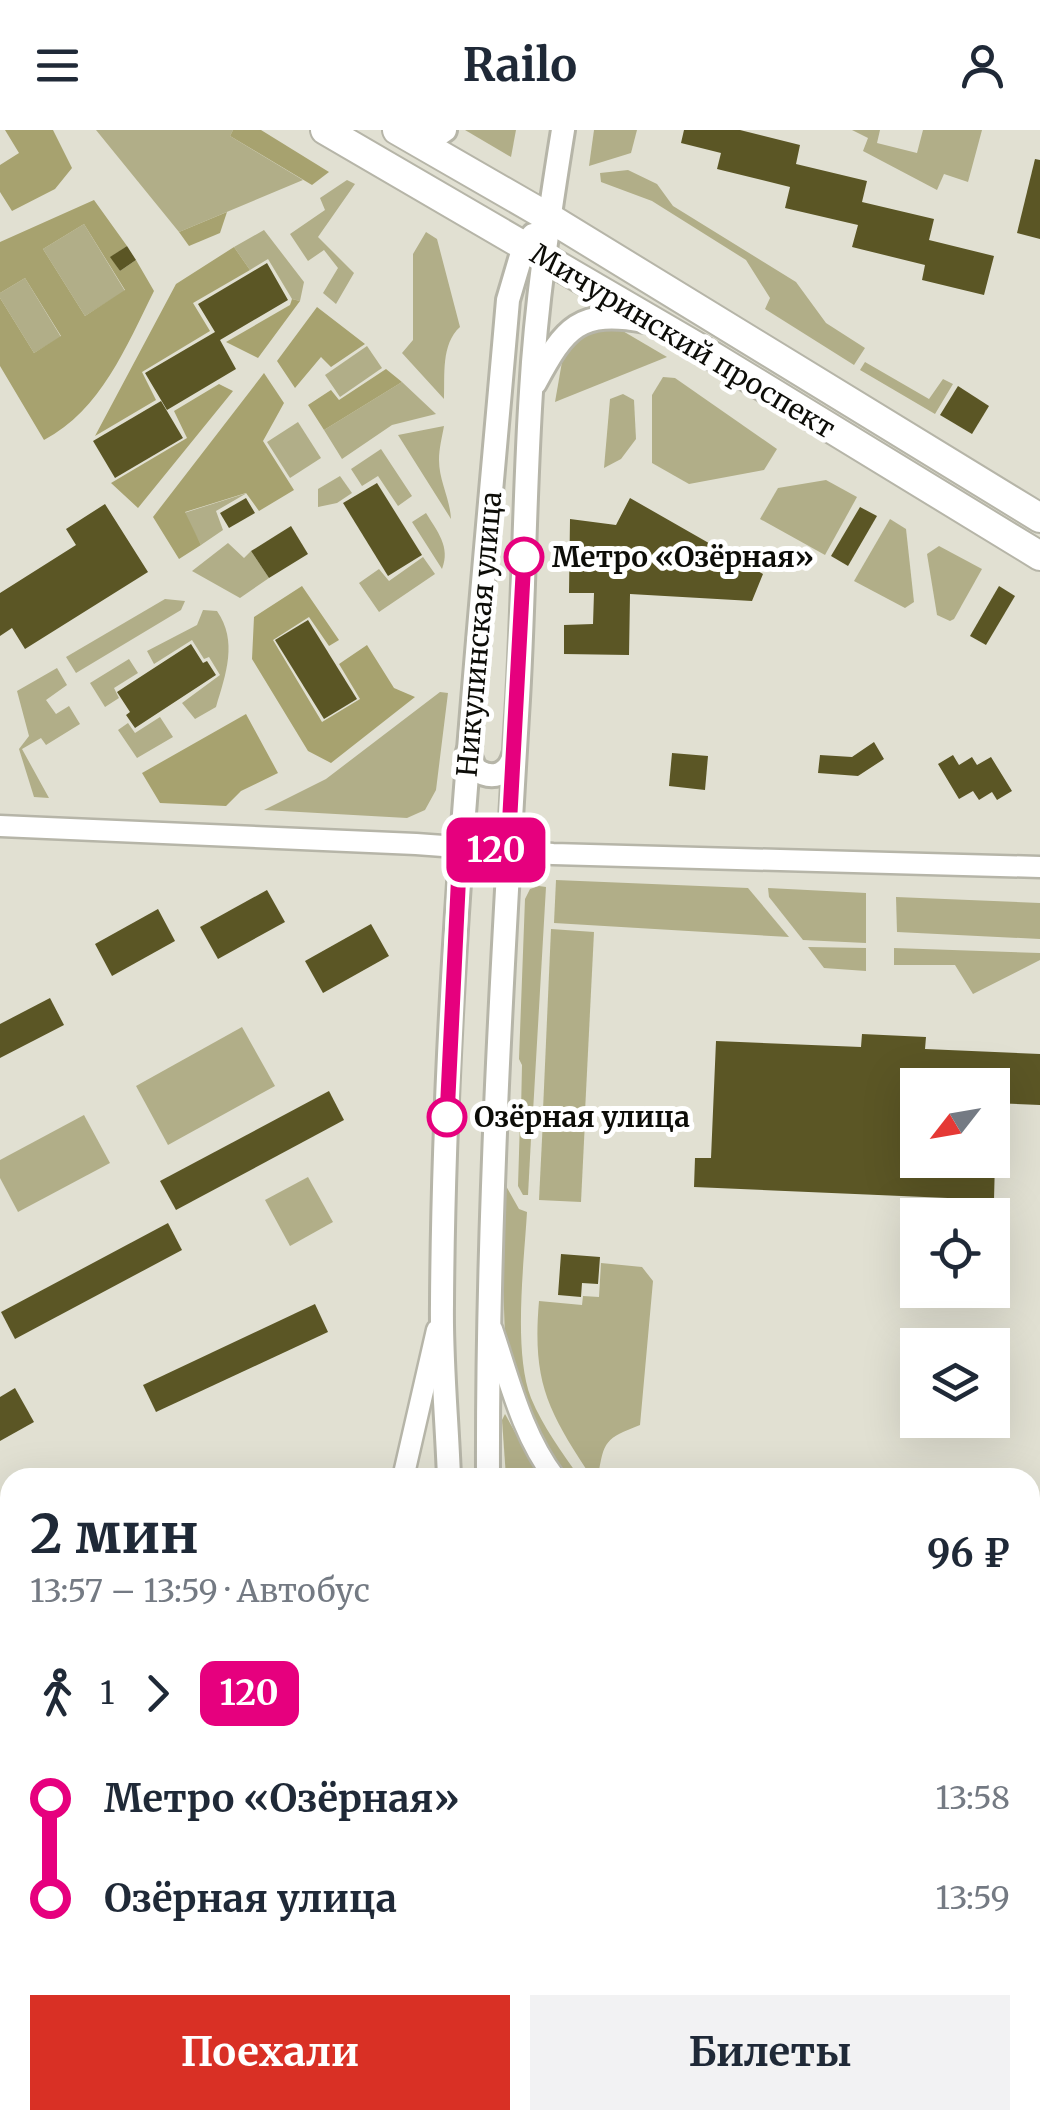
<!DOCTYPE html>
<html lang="ru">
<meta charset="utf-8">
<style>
:root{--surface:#fff;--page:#f2f2f3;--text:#1f2937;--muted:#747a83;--accent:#d93025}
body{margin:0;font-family:Merriweather,serif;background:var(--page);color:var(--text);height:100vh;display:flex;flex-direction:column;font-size:38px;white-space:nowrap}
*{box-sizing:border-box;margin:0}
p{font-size:32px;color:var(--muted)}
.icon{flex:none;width:55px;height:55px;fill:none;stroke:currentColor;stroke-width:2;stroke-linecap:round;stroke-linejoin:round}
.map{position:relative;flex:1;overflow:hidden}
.details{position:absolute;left:0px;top:1338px;width:1040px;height:662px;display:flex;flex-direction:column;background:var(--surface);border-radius:30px 30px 0 0;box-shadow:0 10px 40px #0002}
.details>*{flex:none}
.badge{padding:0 20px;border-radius:15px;font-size:35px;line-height:65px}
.needle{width:65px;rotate:239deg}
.buttons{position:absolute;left:900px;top:938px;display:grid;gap:20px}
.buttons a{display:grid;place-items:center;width:110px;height:110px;border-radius:0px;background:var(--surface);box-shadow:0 10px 40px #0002;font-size:50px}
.map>.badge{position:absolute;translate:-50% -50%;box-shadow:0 0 0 5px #fff}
.legs{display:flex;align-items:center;gap:15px;height:110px;padding:0 30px;font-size:32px}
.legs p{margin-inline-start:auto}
.headline{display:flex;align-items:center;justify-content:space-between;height:170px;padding:0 30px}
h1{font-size:55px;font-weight:700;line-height:75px}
.primary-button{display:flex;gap:20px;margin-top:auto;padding:20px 30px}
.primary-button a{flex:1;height:115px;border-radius:0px;background:var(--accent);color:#fff;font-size:40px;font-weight:700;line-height:115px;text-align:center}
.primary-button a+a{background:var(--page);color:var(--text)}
ul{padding:0 30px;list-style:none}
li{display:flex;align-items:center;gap:35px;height:100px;font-size:38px}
li i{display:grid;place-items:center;width:15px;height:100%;margin:0 12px;background:currentColor}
li i::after{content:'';width:25px;height:25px;margin:-12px;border:8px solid;border-radius:50%;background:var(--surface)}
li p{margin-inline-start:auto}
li:first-child i{background:linear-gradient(#0000 50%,currentColor 0)}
li:last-child i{background:linear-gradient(currentColor 50%,#0000 0)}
header{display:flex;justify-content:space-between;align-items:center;height:130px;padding:0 30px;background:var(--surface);font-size:45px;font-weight:700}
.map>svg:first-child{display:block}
.green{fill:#b1ae88}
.forest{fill:#a7a26f;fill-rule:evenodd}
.building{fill:#5b5625}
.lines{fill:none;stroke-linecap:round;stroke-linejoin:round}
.tertiary-casing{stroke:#b6b5a8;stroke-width:25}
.secondary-casing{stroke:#b6b5a8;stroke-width:28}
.primary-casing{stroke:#b6b5a8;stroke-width:32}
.tertiary{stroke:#fff;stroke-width:20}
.secondary{stroke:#fff;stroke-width:22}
.primary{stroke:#fff;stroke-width:28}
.line-1-casing{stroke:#fff;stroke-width:22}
.line-1{stroke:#e6007e;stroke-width:15}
.stop-1-dot{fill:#fff;stroke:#e6007e;stroke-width:5}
.labels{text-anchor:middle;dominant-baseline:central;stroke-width:10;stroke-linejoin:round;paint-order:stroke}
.street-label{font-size:28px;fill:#0d0d08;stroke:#fff}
.stop-label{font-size:28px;font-weight:bold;fill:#0d0d08;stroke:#fff;text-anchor:start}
</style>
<header><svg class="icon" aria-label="menu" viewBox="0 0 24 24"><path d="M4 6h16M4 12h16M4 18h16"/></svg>Railo<svg class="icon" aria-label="person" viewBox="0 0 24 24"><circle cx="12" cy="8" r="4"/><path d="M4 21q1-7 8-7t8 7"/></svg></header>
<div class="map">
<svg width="1040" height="1998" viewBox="0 0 1040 1998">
<rect width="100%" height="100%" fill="#e1e0d2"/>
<g class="green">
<path d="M 96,0 L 233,0 L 230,6 L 303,50 L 179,102 Z"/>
<path d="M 465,0 L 516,0 L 511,27 Z"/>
<path d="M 594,0 L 637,0 L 631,23 L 589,36 Z"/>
<path d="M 852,0 L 880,0 L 877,13 L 917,23 L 923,0 L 982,0 L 968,52 L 944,44 L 937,60 L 863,21 L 868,8 Z"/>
<path d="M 628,40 L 657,54 L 673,76 L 796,152 L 826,193 L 865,218 L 854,235 L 765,179 L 770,168 L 746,130 L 652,71 L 601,52 L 600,43 Z"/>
<path d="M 347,50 L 355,54 L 318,107 L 354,143 L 336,174 L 323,163 L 338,138 L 324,120 L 308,131 L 290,104 L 325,80 L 320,68 Z"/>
<path d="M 84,94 L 125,161 L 85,186 L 43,119 Z"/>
<path d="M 264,100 L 304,152 L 300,171 L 292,169 L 268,129 L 250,140 L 234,117 Z"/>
<path d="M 426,102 L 437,109 L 460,197 C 441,214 445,245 444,269 L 402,223 L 413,210 L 413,124 Z"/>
<path d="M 25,148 L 61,207 L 34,223 L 0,168 L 0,163 Z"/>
<path d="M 616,197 L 667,227 L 555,272 L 563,226 L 583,204 Z"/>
<path d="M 367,216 L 382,238 L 340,267 L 325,245 Z"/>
<path d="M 865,232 L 929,269 L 943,249 L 953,254 L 935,284 L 860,240 Z"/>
<path d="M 663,247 L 675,248 L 777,319 L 764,340 L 689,354 L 652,333 L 652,265 Z"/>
<path d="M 402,252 L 436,284 L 392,295 L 342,329 L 324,300 Z"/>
<path d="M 623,264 L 634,270 L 636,309 L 621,329 L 604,338 L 610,269 Z"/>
<path d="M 298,292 L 321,328 L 290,348 L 267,312 Z"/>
<path d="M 444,296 C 442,307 439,319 439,330 C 439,351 450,368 451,389 L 398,305 Z"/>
<path d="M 381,319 L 412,366 L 398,376 L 378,346 L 362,356 L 351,339 Z"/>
<path d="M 340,346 L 352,363 L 337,373 L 318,377 L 318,359 Z"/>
<path d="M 826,350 L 857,367 L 825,425 L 760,389 L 778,358 Z"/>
<path d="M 247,363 L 216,381 L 223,400 L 201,415 L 184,383 Z"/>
<path d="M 426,383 C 437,401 451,417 442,439 L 412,392 Z"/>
<path d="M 890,389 L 906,399 L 914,472 L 905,478 L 854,451 Z"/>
<path d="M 228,413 L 244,428 L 251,421 L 269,448 L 240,468 L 192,441 Z"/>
<path d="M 939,416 L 982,439 L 954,489 L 950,491 L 937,485 L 927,424 Z"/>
<path d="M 423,427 L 435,444 L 379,482 L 359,453 L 379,439 L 389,451 Z"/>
<path d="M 165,469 L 185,471 L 181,480 L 76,543 L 66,527 Z"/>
<path d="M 203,480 L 217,481 C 238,511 226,544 216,577 L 195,589 L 182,573 L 220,545 L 209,527 L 204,529 L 192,510 L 154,534 L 147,521 L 197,495 Z"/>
<path d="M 129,529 L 138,543 L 114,558 L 119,568 L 105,577 L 90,553 Z"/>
<path d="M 57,538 L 67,555 L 46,570 L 56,584 L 69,576 L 80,594 L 46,615 L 41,608 L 22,619 L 49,668 L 34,667 L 19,619 L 29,606 L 17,561 Z"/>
<path d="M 440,562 L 448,563 L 436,660 L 425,680 L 407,688 L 264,680 L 326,649 Z"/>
<path d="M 160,587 L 173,607 L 137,628 L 118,600 L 128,593 L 135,603 Z"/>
<path d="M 556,750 L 748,758 L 789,807 L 554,793 Z"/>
<path d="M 539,756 L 546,757 L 533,982 L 521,981 L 522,935 L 519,929 L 525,769 L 530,759 Z"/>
<path d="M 768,758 L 866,763 L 866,813 L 803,810 L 769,767 Z"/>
<path d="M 896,767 L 1040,773 L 1040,809 L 897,802 Z"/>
<path d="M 551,799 L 594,802 L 585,982 L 543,980 Z"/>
<path d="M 808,817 L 866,818 L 866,841 L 824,838 Z"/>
<path d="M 894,818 L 1040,823 L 1040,830 L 973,864 L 955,835 L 894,835 Z"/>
<path d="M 242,897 L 275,956 L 168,1015 L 136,956 Z"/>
<path d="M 84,985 L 110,1033 L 18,1082 L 0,1048 L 0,1030 Z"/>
<path d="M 543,989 L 585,991 L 581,1072 L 539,1070 Z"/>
<path d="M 520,990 L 532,990 L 528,1065 L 523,1065 L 518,1056 Z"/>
<path d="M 308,1047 L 333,1092 L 290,1116 L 265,1070 Z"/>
<path d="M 506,1056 L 519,1079 L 527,1082 C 524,1134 513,1221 531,1268 C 543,1297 562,1322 579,1347 L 556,1347 L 506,1240 L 503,1148 Z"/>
<path d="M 601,1133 L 642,1137 L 653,1151 L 640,1295 C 605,1309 604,1310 598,1347 L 592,1348 C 548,1281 532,1253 539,1171 L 582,1175 L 583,1166 L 599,1167 Z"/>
<path d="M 505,1284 L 540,1347 L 506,1347 L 502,1290 Z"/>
<path d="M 75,1990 L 186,1990 L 182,1998 L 74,1998 Z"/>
</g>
<g class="forest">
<path d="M 5,0 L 53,0 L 72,38 L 55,59 L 12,81 L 0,62 L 0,35 L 19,23 Z"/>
<path d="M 233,0 L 261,0 L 329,42 L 312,55 L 230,6 Z"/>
<path d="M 94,70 L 127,116 L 111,127 L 120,141 L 136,130 L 154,161 C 126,217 101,280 44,310 L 0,236 L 0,168 L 34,223 L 61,206 L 25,148 L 0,163 L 0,112 ZM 84,94 L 125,160 L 85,186 L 43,119 Z"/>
<path d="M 227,82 L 220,103 L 189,116 L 179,102 Z"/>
<path d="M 234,117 L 250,140 L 193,173 L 210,201 L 142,242 L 156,270 L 95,306 L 176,154 Z"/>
<path d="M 292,169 L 300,171 L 258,228 L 226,212 L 290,175 Z"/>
<path d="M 317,177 L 365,214 L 331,237 L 321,227 L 295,258 L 277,231 Z"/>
<path d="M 386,239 L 402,252 L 324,300 L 308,275 L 331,260 L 339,270 Z"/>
<path d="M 264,243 L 284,273 L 263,311 L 294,360 L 259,381 L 246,363 L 185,382 L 201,415 L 179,429 L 153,387 Z"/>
<path d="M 219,254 L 233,261 L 138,378 L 111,353 L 187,308 L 174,281 Z"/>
<path d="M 302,456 L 339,510 L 329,516 L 309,487 L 273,510 L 322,592 L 360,569 L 339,534 L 367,515 L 394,558 L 415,567 L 331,633 L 308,621 L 252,529 L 254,487 Z"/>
<path d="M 246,584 L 278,643 L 241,661 L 226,676 L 160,673 L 142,643 Z"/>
</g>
<g class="building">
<path d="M 684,0 L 740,0 L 800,15 L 796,34 L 867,51 L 862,72 L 934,89 L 929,110 L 994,126 L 984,165 L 922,150 L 925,135 L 852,117 L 858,95 L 785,78 L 790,57 L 717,39 L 721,23 L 681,13 Z"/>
<path d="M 1035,29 L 1040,30 L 1040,109 L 1017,103 Z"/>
<path d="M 127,116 L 136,130 L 120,141 L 110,127 Z"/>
<path d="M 267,133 L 288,170 L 220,210 L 236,239 L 167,280 L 145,243 L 215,202 L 198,174 Z"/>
<path d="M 958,256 L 989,276 L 972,304 L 940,285 Z"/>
<path d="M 161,271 L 183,308 L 115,348 L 93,311 Z"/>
<path d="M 377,353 L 422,425 L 388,446 L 343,373 Z"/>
<path d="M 246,368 L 255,383 L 229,398 L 220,383 Z"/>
<path d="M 630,368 L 763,444 L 752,471 L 630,464 L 629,525 L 564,524 L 564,495 L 593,494 L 594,463 L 569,463 L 570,389 L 616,395 Z"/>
<path d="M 105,374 L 148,442 L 25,519 L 12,498 L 0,506 L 0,463 L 76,415 L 66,399 Z"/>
<path d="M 860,377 L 877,386 L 848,436 L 831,426 Z"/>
<path d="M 291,396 L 308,424 L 269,448 L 251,421 Z"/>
<path d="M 999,456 L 1015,466 L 986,515 L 970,506 Z"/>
<path d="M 308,490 L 357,569 L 324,589 L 275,510 Z"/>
<path d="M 191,514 L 203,533 L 207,531 L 216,545 L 135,598 L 126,585 L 130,582 L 117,562 Z"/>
<path d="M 874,612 L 884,629 L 858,646 L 818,643 L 820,625 L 852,627 Z"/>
<path d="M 672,623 L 708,626 L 705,660 L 669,656 Z"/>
<path d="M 953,625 L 959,635 L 972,627 L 977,635 L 991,627 L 1012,661 L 997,670 L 992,662 L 979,670 L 973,661 L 959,669 L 938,634 Z"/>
<path d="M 267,760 L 285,792 L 218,829 L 200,797 Z"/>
<path d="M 158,779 L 175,811 L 112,846 L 95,814 Z"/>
<path d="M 371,794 L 389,826 L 323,863 L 305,831 Z"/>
<path d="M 50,868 L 64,895 L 0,928 L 0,894 Z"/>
<path d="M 862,904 L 926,907 L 925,919 L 1040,924 L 1040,975 L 992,973 L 992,955 L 918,955 L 918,1030 L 995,1030 L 994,1070 L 694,1057 L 695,1028 L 711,1028 L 716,911 L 861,917 Z"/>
<path d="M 329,961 L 344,990 L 176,1080 L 160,1051 Z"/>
<path d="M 168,1093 L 182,1120 L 15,1209 L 1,1182 Z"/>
<path d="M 561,1124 L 600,1127 L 598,1154 L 582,1153 L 581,1167 L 558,1165 Z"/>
<path d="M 315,1174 L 328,1202 L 156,1282 L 143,1255 Z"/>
<path d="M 15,1258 L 34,1292 L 0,1311 L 0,1267 Z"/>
</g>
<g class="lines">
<g class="tertiary-casing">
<g id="tertiary">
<path d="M 0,696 L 416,714 L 553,724 L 1040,737"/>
<path d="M 492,1199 C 509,1249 522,1305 555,1348"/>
<path d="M 403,1348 L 437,1200"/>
<path d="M 1030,1466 L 1040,1467"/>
<path d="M 0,1615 L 10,1616"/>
<path d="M 233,1998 L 241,1990"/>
<path d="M 325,1998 L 325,1990"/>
<path d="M 582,1998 L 582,1990"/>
</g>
</g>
<g class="secondary-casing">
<g id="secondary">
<path d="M 414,10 L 435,7 L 445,0"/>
<path d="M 535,253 C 565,197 579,179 645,191"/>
<path d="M 468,622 L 475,639 C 492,651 509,645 514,625"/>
<path d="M 449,1348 C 447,1290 441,1232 442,1174 C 444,838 479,504 508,170 L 524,116 L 533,105"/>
<path d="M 488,1348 C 487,1093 502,840 517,586 C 524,478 524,370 531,262 C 536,174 549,87 563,0"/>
<path d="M 435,1998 L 436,1990"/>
<path d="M 476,1998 L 476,1990"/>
</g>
</g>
<g class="primary-casing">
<g id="primary">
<path d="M 325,0 L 701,219 L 1040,426"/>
<path d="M 397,0 L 548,87 L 1040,388"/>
</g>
</g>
<use href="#tertiary" class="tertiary"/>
<use href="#secondary" class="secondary"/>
<use href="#primary" class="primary"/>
</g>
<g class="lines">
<g class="line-1-casing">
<path id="line-1" d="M 447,987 L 460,718 L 508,720 L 524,427"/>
</g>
<use href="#line-1" class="line-1"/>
</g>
<g class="stop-1-dot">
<circle cx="524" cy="427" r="18"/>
<circle cx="447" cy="987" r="18"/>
</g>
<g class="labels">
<g class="street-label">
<text transform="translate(683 211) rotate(31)">Мичуринский проспект</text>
<text transform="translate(479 504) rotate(-85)">Никулинская улица</text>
</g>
<g class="stop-label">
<text x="552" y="427">Метро «Озёрная»</text>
<text x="474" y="987">Озёрная улица</text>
</g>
</g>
</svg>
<div class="buttons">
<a><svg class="needle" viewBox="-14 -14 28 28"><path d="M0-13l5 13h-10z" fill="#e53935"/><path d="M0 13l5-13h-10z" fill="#747a83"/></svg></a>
<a><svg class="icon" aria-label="locate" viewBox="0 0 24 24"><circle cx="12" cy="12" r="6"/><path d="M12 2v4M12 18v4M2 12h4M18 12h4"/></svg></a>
<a><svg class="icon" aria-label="layers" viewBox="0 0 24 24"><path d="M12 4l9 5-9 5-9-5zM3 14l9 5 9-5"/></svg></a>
</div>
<b class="badge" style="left:496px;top:720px;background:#e6007e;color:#fff">120</b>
<section class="details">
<div class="headline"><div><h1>2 мин</h1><p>13:57 – 13:59 · Автобус</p></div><b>96 ₽</b></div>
<div class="legs"><svg class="icon" aria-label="walk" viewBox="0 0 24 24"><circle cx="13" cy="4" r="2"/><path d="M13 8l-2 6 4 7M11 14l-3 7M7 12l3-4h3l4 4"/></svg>1<svg class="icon" aria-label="forward" viewBox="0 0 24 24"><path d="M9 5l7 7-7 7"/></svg><b class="badge" style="background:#e6007e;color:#fff">120</b></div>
<ul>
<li><i style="color:#e6007e"></i><b>Метро «Озёрная»</b><p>13:58</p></li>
<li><i style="color:#e6007e"></i><b>Озёрная улица</b><p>13:59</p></li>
</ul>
<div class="primary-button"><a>Поехали</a><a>Билеты</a></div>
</section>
</div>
